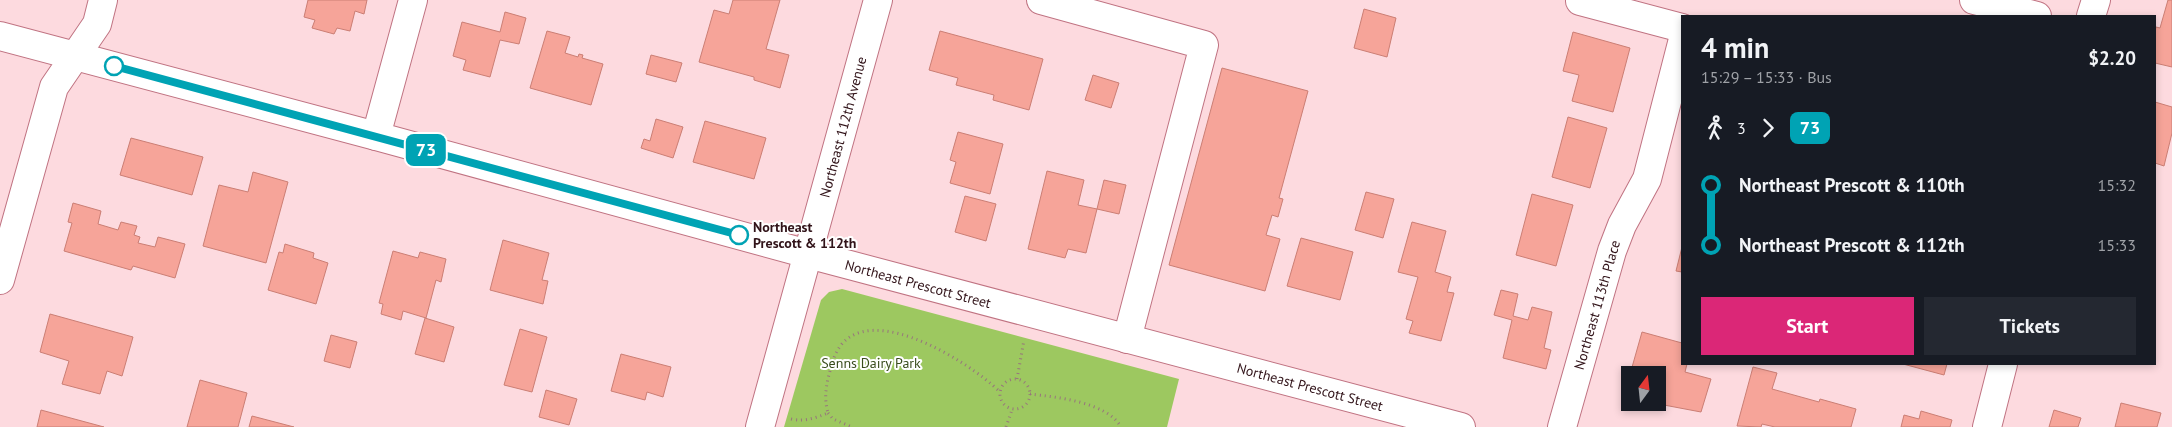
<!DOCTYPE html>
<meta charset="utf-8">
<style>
:root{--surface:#171b24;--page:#242831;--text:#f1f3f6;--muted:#9ea1a6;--accent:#db2777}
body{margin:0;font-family:"PT Sans",sans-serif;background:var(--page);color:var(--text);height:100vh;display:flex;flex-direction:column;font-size:19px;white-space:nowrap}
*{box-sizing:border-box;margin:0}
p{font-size:16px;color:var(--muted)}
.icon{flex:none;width:28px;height:28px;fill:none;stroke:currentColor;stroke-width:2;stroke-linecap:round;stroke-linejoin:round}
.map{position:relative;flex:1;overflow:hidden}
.panel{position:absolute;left:1681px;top:15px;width:475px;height:350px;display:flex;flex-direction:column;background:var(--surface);border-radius:0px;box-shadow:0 2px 8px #0003}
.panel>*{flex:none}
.badge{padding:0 10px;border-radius:8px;font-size:18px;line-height:32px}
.needle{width:32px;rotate:15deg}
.fabs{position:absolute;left:1621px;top:366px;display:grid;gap:10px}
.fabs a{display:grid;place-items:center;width:45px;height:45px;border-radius:0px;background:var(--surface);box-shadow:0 2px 8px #0003;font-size:25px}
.map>.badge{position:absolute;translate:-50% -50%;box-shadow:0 0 0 2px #fff}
.legs{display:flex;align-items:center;gap:8px;height:55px;padding:0 20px;font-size:16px}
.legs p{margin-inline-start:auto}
.headline{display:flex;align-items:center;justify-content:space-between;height:85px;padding:0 20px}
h1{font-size:28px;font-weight:800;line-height:38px}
.button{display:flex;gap:10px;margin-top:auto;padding:10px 20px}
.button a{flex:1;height:58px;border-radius:0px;background:var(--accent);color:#fff;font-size:20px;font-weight:800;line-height:58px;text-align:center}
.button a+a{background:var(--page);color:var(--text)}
ul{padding:0 20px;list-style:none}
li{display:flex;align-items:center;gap:18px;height:60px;font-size:19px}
li i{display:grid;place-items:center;width:8px;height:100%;margin:0 6px;background:currentColor}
li i::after{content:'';width:12px;height:12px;margin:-6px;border:4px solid;border-radius:50%;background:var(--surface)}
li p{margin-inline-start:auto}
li:first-child i{background:linear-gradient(#0000 50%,currentColor 0)}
li:last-child i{background:linear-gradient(currentColor 50%,#0000 0)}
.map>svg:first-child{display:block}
.green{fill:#9dc860}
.building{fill:#f6a499;stroke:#cb7e74}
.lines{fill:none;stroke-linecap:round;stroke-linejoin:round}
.minor-casing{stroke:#c07382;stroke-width:30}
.path{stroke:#97767c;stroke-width:3;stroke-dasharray:1 4;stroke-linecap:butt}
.minor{stroke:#fff;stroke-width:28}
.line-1-casing{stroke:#fff;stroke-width:11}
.line-1{stroke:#00a3b4;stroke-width:8}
.stop-1-dot{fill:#fff;stroke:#00a3b4;stroke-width:2.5}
.labels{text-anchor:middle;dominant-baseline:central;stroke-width:4;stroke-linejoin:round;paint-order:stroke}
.street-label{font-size:14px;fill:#311319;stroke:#fff}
.stop-label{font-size:14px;font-weight:bold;fill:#311319;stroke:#fff;text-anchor:start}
.park-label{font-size:14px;fill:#394c1c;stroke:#fff}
</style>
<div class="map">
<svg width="2172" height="427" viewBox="0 0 2172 427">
<rect width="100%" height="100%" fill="#fddadf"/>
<path class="green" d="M 842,289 L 1179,379 L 1167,427 L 784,427 L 821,300 L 829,292 Z"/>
<g class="building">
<path d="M 308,0 L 367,0 L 364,14 L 355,11 L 350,31 L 337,28 L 334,34 L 312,28 L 315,20 L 304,17 Z"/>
<path d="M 733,0 L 780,0 L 766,49 L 789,55 L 780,88 L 754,80 L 754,77 L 699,62 L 714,10 L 729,14 Z"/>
<path d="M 2168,0 L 2172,0 L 2172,67 L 2155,63 L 2155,31 L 2156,27 L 2160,28 Z"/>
<path d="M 1364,9 L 1396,18 L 1387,57 L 1354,48 Z"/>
<path d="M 505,12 L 526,18 L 519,44 L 500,40 L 490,77 L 463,70 L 466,60 L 453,56 L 462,22 L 500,32 Z"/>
<path d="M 547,31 L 570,37 L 565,53 L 578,57 L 579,54 L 583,55 L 582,58 L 603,64 L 591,105 L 530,88 Z"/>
<path d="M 940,31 L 1043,59 L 1029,110 L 993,100 L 994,95 L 956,85 L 958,78 L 929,70 Z"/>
<path d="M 1573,32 L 1630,48 L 1613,112 L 1572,101 L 1579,75 L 1563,71 Z"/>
<path d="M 651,55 L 682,63 L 676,82 L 646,74 Z"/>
<path d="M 1222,68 L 1308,91 L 1279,198 L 1283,199 L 1278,217 L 1272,215 L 1266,235 L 1280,239 L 1265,291 L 1169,265 Z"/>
<path d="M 1093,75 L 1119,83 L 1111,108 L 1085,100 Z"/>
<path d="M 2155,102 L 2172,107 L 2172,133 L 2164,166 L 2155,163 Z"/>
<path d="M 1568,117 L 1607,128 L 1590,188 L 1552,177 Z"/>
<path d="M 656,119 L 683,127 L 673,158 L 641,148 L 644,139 L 650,141 Z"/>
<path d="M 705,121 L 766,138 L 754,179 L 693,162 Z"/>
<path d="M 958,132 L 1003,144 L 990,194 L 950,183 L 956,162 L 950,160 Z"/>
<path d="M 131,138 L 203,157 L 192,195 L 120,175 Z"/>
<path d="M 1047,171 L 1084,180 L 1078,205 L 1097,209 L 1086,253 L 1068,249 L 1065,258 L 1028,249 Z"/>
<path d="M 253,172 L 288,182 L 266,263 L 203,246 L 219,185 L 248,192 Z"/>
<path d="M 1104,180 L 1126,185 L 1119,214 L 1097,209 Z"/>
<path d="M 1366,192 L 1394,199 L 1383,238 L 1355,230 Z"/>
<path d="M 1532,194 L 1573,205 L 1556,266 L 1516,255 Z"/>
<path d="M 965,196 L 996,204 L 986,241 L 955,232 Z"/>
<path d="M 73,203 L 101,211 L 98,224 L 118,230 L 121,222 L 137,226 L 134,235 L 140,237 L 138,243 L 155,247 L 158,237 L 185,244 L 175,278 L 133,266 L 131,270 L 64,251 L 72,223 L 68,222 Z"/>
<path d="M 1412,222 L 1446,231 L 1435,272 L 1451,277 L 1447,292 L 1454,293 L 1441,341 L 1409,333 L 1413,321 L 1406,319 L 1418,277 L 1398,272 Z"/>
<path d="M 1301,238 L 1353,252 L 1340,300 L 1287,286 Z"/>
<path d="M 503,240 L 549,253 L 542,280 L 548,281 L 543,304 L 490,290 Z"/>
<path d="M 285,244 L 314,253 L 313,258 L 328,263 L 316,304 L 268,290 L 279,252 L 283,253 Z"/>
<path d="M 1682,247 L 1682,272 L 1676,271 Z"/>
<path d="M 393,251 L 418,258 L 420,252 L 446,259 L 441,282 L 436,280 L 426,318 L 403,311 L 401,320 L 381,314 L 383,304 L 379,303 Z"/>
<path d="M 1501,290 L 1518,294 L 1513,316 L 1528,320 L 1532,307 L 1552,312 L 1544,348 L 1551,350 L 1546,369 L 1503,358 L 1512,320 L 1494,315 Z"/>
<path d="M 50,314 L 133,337 L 122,376 L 107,371 L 100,394 L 62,384 L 69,361 L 40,352 Z"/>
<path d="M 425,318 L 454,327 L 444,362 L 415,354 Z"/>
<path d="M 520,329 L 547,337 L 532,392 L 504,385 Z"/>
<path d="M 1642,332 L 1682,343 L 1682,364 L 1687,364 L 1685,372 L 1711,379 L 1701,412 L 1648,402 L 1658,402 L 1658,375 L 1630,375 L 1630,394 L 1625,392 Z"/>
<path d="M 331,335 L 357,342 L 350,368 L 324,361 Z"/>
<path d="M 621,354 L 671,367 L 663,397 L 647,392 L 645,400 L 611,391 Z"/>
<path d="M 1903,364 L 1947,364 L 1944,375 Z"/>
<path d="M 1753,367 L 1777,373 L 1772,389 L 1819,402 L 1820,399 L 1856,409 L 1851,427 L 1775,427 L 1762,424 L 1761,427 L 1737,426 Z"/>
<path d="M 200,380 L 247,393 L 238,427 L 187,427 Z"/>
<path d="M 546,390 L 577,399 L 569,425 L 539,417 Z"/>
<path d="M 2121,403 L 2161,413 L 2157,427 L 2115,427 Z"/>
<path d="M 41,410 L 104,427 L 37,427 Z"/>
<path d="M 2054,410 L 2081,418 L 2078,427 L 2049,427 Z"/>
<path d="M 1921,411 L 1952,420 L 1950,427 L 1901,427 L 1904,415 L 1919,419 Z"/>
<path d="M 252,416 L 294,427 L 249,427 Z"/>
</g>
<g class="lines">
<g class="minor-casing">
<g id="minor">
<path d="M 1041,0 L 1204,45 L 1127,339"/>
<path d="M 1974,0 L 2037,16"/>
<path d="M 1580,1 L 1682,28"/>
<path d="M 2091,16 L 2096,0"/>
<path d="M 0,36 L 376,136 L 808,254 L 1461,427"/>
<path d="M 376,136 L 413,0"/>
<path d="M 0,280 L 54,87 L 97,24 L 103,0"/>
<path d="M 760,427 L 878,0"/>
<path d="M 1562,427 L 1612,251 L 1622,225 L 1647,179 L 1682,43"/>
<path d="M 1987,427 L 2003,364"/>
</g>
</g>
<g class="path">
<circle cx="1015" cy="394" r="15"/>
<path d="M 1017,379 L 1024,340"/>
<path d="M 1030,394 C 1056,397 1107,402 1121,427"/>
<path d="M 828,413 L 833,419 L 852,427"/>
<path d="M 791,419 C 805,422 815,418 828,413 C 823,395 827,381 832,364 C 852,288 968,360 1000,392"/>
<path d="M 1006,427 L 1012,410"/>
</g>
<use href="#minor" class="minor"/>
</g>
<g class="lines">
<g class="line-1-casing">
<path id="line-1" d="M 114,66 L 739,235"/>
</g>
<use href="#line-1" class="line-1"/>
</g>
<g class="stop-1-dot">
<circle cx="114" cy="66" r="9"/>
<circle cx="739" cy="235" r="9"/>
</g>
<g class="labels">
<g class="street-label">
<text transform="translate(843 127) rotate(-75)">Northeast 112th Avenue</text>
<text transform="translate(918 284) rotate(15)">Northeast Prescott Street</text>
<text transform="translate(1597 305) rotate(-74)">Northeast 113th Place</text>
<text transform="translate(1310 387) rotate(15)">Northeast Prescott Street</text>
</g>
<g class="stop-label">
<text x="753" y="227">Northeast<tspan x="753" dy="16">Prescott &amp; 112th</tspan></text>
</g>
<g class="park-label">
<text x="871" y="363">Senns Dairy Park</text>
</g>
</g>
</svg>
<div class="fabs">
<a><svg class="needle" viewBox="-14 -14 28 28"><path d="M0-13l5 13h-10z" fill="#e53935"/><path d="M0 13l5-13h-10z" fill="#9ea1a6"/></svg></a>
</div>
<b class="badge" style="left:426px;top:150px;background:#00a3b4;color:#fff">73</b>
<section class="panel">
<div class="headline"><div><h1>4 min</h1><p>15:29 – 15:33 · Bus</p></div><b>$2.20</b></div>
<div class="legs"><svg class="icon" aria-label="walk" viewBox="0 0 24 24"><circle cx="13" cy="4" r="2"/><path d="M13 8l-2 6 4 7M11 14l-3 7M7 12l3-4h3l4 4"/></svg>3<svg class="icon" aria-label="forward" viewBox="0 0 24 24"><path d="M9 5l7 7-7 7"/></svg><b class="badge" style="background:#00a3b4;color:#fff">73</b></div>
<ul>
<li><i style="color:#00a3b4"></i><b>Northeast Prescott &amp; 110th</b><p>15:32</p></li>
<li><i style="color:#00a3b4"></i><b>Northeast Prescott &amp; 112th</b><p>15:33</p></li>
</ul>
<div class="button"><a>Start</a><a>Tickets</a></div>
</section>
</div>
